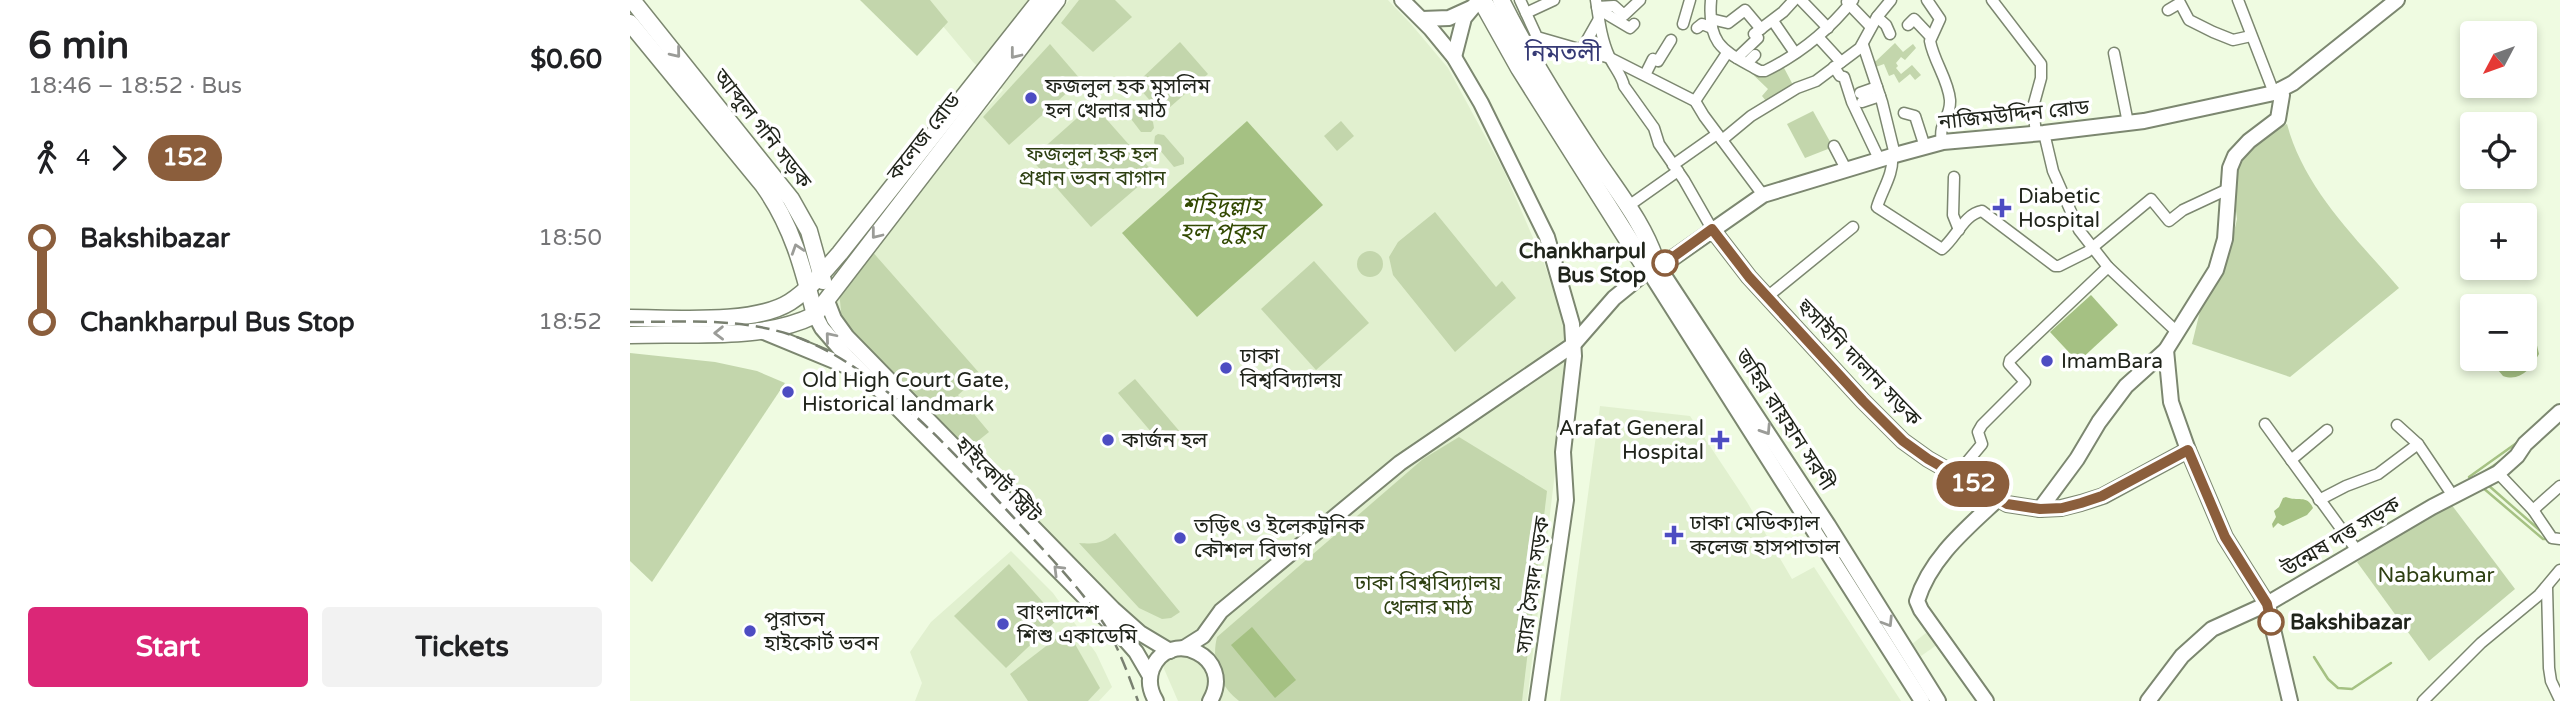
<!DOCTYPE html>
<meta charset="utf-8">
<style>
:root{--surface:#fff;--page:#f2f2f2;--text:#202124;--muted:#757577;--accent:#db2777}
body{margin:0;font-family:"Varela Round","Noto Sans Bengali",sans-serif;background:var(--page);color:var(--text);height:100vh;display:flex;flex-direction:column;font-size:26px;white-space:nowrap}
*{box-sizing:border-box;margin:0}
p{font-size:23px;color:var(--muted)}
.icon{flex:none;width:38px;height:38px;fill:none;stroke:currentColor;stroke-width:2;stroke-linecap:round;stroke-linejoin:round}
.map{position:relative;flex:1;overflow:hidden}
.sheet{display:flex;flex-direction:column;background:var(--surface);width:630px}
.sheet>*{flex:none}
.badge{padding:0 14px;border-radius:23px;font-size:24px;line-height:46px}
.needle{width:46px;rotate:229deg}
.fabs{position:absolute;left:1830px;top:21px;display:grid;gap:14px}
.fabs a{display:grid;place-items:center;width:77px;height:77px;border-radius:7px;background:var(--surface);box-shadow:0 4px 10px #0003;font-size:35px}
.map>.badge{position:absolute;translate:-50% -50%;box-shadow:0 0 0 4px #fff}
.legs{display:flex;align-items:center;gap:10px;height:77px;padding:0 28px;font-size:23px}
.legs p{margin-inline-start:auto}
.summary{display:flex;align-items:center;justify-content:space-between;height:119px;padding:0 28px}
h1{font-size:38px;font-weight:700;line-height:52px}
.button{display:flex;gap:14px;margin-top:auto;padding:14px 28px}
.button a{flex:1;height:80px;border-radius:7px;background:var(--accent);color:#fff;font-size:28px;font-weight:700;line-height:80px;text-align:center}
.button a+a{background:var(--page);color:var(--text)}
ul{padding:0 28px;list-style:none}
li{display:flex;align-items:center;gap:24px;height:84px;font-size:26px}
li i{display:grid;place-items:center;width:10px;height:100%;margin:0 9px;background:currentColor}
li i::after{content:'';width:18px;height:18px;margin:-9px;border:5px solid;border-radius:50%;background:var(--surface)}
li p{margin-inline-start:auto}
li:first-child i{background:linear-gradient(#0000 50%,currentColor 0)}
li:last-child i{background:linear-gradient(currentColor 50%,#0000 0)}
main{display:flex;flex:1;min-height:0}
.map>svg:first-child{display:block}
.built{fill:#e1f0cf}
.green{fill:#c3d6ac}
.water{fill:#a5c183}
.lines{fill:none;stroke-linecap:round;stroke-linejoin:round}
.stream{stroke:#a5c183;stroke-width:2.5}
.street-casing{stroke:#7c8770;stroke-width:13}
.secondary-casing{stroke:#7c8770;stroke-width:18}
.primary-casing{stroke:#7c8770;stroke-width:19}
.highway-casing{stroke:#7c8770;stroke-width:21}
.street{stroke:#fff;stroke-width:10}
.secondary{stroke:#fff;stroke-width:14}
.primary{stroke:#fff;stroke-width:16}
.highway{stroke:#fff;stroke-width:18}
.rail{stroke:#798070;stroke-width:2.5;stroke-dasharray:14 7;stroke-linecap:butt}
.oneway{stroke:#9b9c98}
.line-1-casing{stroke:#fff;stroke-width:16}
.line-1{stroke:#8b5e3c;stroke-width:10}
.poi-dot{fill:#4d4cc2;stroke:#fff;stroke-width:2.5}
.stop-1-dot{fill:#fff;stroke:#8b5e3c;stroke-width:3.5}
.labels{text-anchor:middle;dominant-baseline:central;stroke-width:7;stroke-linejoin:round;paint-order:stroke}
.poi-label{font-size:21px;fill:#20241b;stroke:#fff;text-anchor:start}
.street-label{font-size:21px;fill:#20241b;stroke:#fff}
.park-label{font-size:21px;fill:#2e4012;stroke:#fff}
.stop-label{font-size:21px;font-weight:bold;fill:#20241b;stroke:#fff;text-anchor:end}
.water-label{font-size:23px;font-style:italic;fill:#324902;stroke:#fff}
.quarter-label{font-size:24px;fill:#363a75;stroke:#fff}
</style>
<main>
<section class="sheet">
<div class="summary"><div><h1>6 min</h1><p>18:46 – 18:52 · Bus</p></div><b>$0.60</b></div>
<div class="legs"><svg class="icon" aria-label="walk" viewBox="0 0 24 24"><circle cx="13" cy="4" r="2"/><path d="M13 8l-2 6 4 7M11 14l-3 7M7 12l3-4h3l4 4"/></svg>4<svg class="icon" aria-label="forward" viewBox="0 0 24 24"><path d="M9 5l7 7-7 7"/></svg><b class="badge" style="background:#8b5e3c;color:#fff">152</b></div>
<ul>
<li><i style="color:#8b5e3c"></i><b>Bakshibazar</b><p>18:50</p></li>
<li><i style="color:#8b5e3c"></i><b>Chankharpul Bus Stop</b><p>18:52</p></li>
</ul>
<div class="button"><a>Start</a><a>Tickets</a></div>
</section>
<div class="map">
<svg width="1930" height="701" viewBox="0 0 1930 701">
<rect width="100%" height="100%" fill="#effbe1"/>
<g class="built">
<path d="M 291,0 L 422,0 L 431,11 L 439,0 L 758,0 L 781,24 L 818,68 L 874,171 L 914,263 L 941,342 L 897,701 L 548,701 L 525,648 L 206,315 L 204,299 L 313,158 L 373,90 L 343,62 Z"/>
<path d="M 970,406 L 1060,416 L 1117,502 L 1162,579 L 1184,567 L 1271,701 L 930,701 Z"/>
<path d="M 381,551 L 423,593 L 466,653 L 482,687 L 469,701 L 285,701 L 292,683 L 280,652 L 301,622 Z"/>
<path d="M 1301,629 L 1311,642 L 1291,656 L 1282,644 Z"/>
</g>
<g class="green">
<path d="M 230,0 L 300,0 L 318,22 L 287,56 Z"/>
<path d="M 449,0 L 485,0 L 502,17 L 463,52 L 431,23 Z"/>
<path d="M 550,42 L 578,74 L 532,114 L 508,87 L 511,79 Z"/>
<path d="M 1265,43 L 1273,52 L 1283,44 L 1286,48 L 1275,60 L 1271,57 L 1266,63 L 1268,66 L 1266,68 L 1271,74 L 1282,65 L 1291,75 L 1285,80 L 1280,74 L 1269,83 L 1264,74 L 1259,76 L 1254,64 L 1243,68 L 1240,58 L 1246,61 Z"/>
<path d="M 420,44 L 451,80 L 379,145 L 353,117 Z"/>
<path d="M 1114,66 L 1135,74 L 1153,66 L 1163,85 L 1136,101 L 1132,96 L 1138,89 Z"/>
<path d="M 463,104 L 524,173 L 461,227 L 401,159 Z"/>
<path d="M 503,108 L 512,109 L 523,122 L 524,128 L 521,132 L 511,132 L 498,115 Z"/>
<path d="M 1183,111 L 1203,147 L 1175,158 L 1157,124 Z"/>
<path d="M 711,121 L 724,136 L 707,151 L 694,136 Z"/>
<path d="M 1657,124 C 1674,189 1727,239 1769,288 L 1660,377 L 1562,344 L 1571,307 L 1587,283 L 1598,258 L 1607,219 L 1603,188 L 1605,169 L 1611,157 L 1639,132 Z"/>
<path d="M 528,134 L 534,135 L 554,158 L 554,164 L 544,167 L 524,143 L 525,136 Z"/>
<path d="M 805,212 L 866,287 L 872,281 L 886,298 L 825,352 L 763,275 L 759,257 L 768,242 Z"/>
<path d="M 240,249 L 351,375 L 328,395 L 359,432 L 334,452 L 212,321 L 209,291 Z"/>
<circle cx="740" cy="264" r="13"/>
<path d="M 684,261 L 739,323 L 686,370 L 631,309 Z"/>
<path d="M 0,353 L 85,362 L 127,371 L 155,383 L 22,582 L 0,561 Z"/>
<path d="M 505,379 L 551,433 L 534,447 L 488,393 Z"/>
<path d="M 829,437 L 917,491 L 892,701 L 609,701 C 589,686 581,661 587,637 L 793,459 Z"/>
<path d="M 1818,500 L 1885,589 L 1799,661 L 1727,562 Z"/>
<path d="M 485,533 L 550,612 L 541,618 L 532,619 L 509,608 L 449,543 C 466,544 472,544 485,533 Z"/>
<path d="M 379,564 L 428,619 L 376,668 L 324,616 Z"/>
<path d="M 437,630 L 470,688 L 458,701 L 398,701 L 380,674 Z"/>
</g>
<g class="water">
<path d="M 617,121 L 693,205 L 567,317 L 492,233 Z"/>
<path d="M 1461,295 L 1488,325 L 1448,362 L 1420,332 Z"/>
<path d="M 1895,328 L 1906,341 L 1909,354 C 1901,369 1890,382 1873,376 L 1859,359 L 1895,359 Z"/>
<path d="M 1656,497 C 1667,502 1677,494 1683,508 L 1677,515 L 1653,526 L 1648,523 L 1643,528 L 1642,524 L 1646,517 L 1644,511 L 1649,507 L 1653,498 Z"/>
<path d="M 622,627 L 666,680 L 645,698 L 601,645 Z"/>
</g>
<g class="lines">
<g class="stream">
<path d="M 1851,474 L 1875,458"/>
<path d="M 1839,477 L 1888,442"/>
<path d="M 1858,485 L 1914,534"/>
<path d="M 1852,487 L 1913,539 L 1920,539"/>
<path d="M 1684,657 L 1698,679 L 1708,688 L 1722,689 L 1761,663"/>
</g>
<g class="street-casing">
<g id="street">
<path d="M 890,0 L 907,37 L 980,58 L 1065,101 L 1074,116 L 1133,195"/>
<path d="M 966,0 C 969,19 971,38 979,56 C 983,66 992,75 994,86 L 1024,128 L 1029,144 L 1054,180 L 1082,229"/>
<path d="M 1081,0 C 1077,47 1095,51 1130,71 L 1135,71 C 1170,54 1199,30 1223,0"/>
<path d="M 1171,0 L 1198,28"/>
<path d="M 1297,0 L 1310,19 L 1300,41 C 1304,62 1318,79 1320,100 C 1321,119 1308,121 1312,142"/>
<path d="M 1362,0 L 1411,64 L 1411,78 L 1403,107 L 1406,134"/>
<path d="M 1608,0 L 1644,93"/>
<path d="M 1217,2 L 1241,27"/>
<path d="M 967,7 L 984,6 L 994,15 L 1010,0"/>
<path d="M 968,9 L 1000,28 L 1004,24"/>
<path d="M 1538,10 L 1550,3 L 1559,20 L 1583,32 L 1603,40 L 1621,36"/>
<path d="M 896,13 L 924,0"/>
<path d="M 1247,17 L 1256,25 L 1260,34"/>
<path d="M 1081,19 L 1098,23 L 1115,10 L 1131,29"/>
<path d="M 1143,21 L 1165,53"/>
<path d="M 1053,24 L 1060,0"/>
<path d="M 1278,25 L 1284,19 L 1301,37"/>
<path d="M 1067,28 L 1072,24 L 1082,28"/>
<path d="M 1188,37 L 1211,62"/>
<path d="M 1233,45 L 1252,102 L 1265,155"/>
<path d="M 952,49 L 969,19"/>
<path d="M 1484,53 L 1498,123"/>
<path d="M 1107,58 L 1128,38 L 1124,34 L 1153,12 L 1164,0"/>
<path d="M 1117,63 L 1125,55"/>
<path d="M 1204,67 L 1210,76 L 1214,77 L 1222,102 L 1250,161"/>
<path d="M 1015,75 L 1023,59 L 1028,61 L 1041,40"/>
<path d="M 1230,93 L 1247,87"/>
<path d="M 1065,101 L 1097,53"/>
<path d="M 1232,102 L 1250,96"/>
<path d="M 1274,113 L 1285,116 L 1295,147"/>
<path d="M 1414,133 L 1423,171 L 1449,230 L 1478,267 L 1547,332"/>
<path d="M 1092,140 L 1121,116 L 1167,88 L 1186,81 L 1230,48 L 1247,17 L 1261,0"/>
<path d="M 1204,146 L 1217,171"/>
<path d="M 1262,156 C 1264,174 1252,190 1247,207 L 1312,249 C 1326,238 1334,214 1352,211 L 1425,266 L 1429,266 L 1457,252 L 1521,199 L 1539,221 L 1553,210 L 1598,189"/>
<path d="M 1043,165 L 1087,134"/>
<path d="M 1324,177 L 1323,215 L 1329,230"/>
<path d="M 997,207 L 1048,171"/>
<path d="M 1137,297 L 1223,227"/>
<path d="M 1635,424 L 1728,552"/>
<path d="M 1767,425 L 1788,444"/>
<path d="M 1661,460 L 1697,430"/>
<path d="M 1868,473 L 1903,510 L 1922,538 L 1930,539"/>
<path d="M 1327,474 L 1352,444 L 1348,432 L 1352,425 L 1395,382 L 1379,364 L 1380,360 L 1478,267"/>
<path d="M 1689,500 L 1716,486 L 1748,474 L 1788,444 L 1819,490"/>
<path d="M 1903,510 L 1930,486"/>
<path d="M 1917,587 L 1919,668 L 1921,681 L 1930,700"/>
<path d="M 1793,701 L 1851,643 L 1909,595 L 1930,570"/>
</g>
</g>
<g class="secondary-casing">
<g id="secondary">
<path d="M 772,0 L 801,29 L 824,57 L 851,103 L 917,237 L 942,324 L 944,356 L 933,452 L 936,500 L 907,701"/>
<path d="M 792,19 L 819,18 L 841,8"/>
<path d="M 824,57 L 834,18 L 849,0"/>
<path d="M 1082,229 L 1119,277 L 1233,401 L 1273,441 L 1298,459 L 1377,504 L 1410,509 L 1431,508 L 1451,503 L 1473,496 L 1558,450"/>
<path d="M 1030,267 L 1133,195 L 1265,155 L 1313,142 L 1414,133 L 1514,121 L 1644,93 L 1663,83 L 1767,0"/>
<path d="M 1031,271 L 1198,525 L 1308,701"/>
<path d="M 1024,279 L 1292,701"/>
<path d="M 197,301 L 204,319 L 217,337 L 483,609 L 510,633 L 540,651"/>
<path d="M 185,315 L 192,328 L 218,358 L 484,627 L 506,652 L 520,676"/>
<path d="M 129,330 L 226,370"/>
<path d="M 1536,350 L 1541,402 L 1558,450 L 1595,537 L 1637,604 L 1660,701"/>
<path d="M 1410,509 L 1447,459 L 1469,422 L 1496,386 L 1536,350 L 1586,270 L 1595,239 L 1600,168 L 1605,156 L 1619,141 L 1648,119 L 1652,95 L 1650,90"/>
<path d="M 554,648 L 573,636 L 591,611 L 770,463 L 943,345 L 984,298 L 1016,272"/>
<path d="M 526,701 C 520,691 518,680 522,669 C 539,626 606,657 580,701"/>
<path d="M 1356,701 L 1291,610 L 1287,601 C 1300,558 1337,528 1368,499"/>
<path d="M 1518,701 L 1552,656 L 1582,629 L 1637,604 L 1802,507 L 1868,473 L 1887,456 L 1895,444 L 1930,412"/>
</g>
</g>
<g class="primary-casing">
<g id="primary">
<path d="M 2,0 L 161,199 L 179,231 L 193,281"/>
<path d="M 871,0 C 898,55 931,107 965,158 C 987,191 1016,226 1027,265"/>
<path d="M 0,23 L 133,185 C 162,225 173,268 185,315"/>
<path d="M 0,318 C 43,318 124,325 160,302 C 180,289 195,270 210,253 L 410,0"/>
<path d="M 0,335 C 60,332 130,342 185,315 L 427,0"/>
</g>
</g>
<g class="highway-casing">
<path id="highway" d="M 852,0 L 890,68 L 1017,269"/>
</g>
<use href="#street" class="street"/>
<use href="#secondary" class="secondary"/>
<use href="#primary" class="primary"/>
<use href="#highway" class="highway"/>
<path class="rail" d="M 0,322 C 58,322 117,317 172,339 C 252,371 327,456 385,519 C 416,553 448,585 474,624 C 489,648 498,674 508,701"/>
</g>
<defs><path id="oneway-chevron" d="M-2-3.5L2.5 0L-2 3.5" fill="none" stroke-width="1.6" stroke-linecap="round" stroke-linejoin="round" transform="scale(1.75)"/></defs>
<g class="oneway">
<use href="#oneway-chevron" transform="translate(46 53) rotate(51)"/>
<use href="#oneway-chevron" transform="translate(385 54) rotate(128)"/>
<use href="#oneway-chevron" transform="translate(246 234) rotate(128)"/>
<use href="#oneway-chevron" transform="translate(167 249) rotate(-108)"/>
<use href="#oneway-chevron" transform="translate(89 333) rotate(179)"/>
<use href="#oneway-chevron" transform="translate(200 337) rotate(-130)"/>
<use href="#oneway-chevron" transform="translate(1136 430) rotate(57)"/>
<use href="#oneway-chevron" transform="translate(428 570) rotate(-135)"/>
<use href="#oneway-chevron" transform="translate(1258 622) rotate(58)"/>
</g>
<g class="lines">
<g class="line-1-casing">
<path id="line-1" d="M 1035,263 L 1082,229 L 1119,277 L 1233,401 L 1273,441 L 1298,459 L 1377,504 L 1410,509 L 1432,508 L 1451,503 L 1472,496 L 1558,450 L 1595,537 L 1637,604 L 1641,622"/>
</g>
<use href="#line-1" class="line-1"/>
</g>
<g class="poi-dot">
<circle cx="401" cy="98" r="7"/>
<path d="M1368.5 197.5h7v7h7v7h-7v7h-7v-7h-7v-7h7z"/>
<circle cx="1417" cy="361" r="7"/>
<circle cx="596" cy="368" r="7"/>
<circle cx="158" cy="392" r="7"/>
<circle cx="478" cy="440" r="7"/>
<path d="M1086.5 429.5h7v7h7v7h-7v7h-7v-7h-7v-7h7z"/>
<path d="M1040.5 524.5h7v7h7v7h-7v7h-7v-7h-7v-7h7z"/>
<circle cx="550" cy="538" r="7"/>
<circle cx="373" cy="624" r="7"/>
<circle cx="120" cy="631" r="7"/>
</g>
<g class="stop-1-dot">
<circle cx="1035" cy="263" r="12"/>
<circle cx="1641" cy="622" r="12"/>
</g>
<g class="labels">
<g class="poi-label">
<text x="415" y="86">ফজলুল হক মুসলিম<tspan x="415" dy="24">হল খেলার মাঠ</tspan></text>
<text x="1388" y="196">Diabetic<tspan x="1388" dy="24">Hospital</tspan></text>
<text x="610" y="356">ঢাকা<tspan x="610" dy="24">বিশ্ববিদ্যালয়</tspan></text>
<text x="1431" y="361">ImamBara</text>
<text x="172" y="380">Old High Court Gate,<tspan x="172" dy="24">Historical landmark</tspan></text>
<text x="1074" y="428" text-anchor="end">Arafat General<tspan x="1074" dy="24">Hospital</tspan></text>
<text x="492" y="440">কার্জন হল</text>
<text x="1060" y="523">ঢাকা মেডিক্যাল<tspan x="1060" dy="24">কলেজ হাসপাতাল</tspan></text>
<text x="564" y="526">তড়িৎ ও ইলেকট্রনিক<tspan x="564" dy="24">কৌশল বিভাগ</tspan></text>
<text x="387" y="612">বাংলাদেশ<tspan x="387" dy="24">শিশু একাডেমি</tspan></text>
<text x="134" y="619">পুরাতন<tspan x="134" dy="24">হাইকোর্ট ভবন</tspan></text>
</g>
<g class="street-label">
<text transform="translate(1384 115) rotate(-6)">নাজিমউদ্দিন রোড</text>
<text transform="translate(132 129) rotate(52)">আব্দুল গনি সড়ক</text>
<text transform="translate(294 137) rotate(-52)">কলেজ রোড</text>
<text transform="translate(1229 363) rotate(46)">হুসাইনি দালান সড়ক</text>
<text transform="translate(1155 420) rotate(57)">জহির রায়হান সরণী</text>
<text transform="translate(368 480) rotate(45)">হাইকোর্ট স্ট্রিট</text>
<text transform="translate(1711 537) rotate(-31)">উন্মেষ দত্ত সড়ক</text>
<text transform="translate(903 585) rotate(-82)">স্যার সৈয়দ সড়ক</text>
</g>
<g class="park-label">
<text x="462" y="154">ফজলুল হক হল<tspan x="462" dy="24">প্রধান ভবন বাগান</tspan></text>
<text x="1806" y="575">Nabakumar</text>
<text x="798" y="583">ঢাকা বিশ্ববিদ্যালয়<tspan x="798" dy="24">খেলার মাঠ</tspan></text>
</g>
<g class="stop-label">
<text x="1016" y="251">Chankharpul<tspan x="1016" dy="24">Bus Stop</tspan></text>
<text x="1660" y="622" text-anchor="start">Bakshibazar</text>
</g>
<g class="water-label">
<text x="592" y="206">শহিদুল্লাহ<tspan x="592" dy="26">হল পুকুর</tspan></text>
</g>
<g class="quarter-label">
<text x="933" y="53">নিমতলী</text>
</g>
</g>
</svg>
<div class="fabs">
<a><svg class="needle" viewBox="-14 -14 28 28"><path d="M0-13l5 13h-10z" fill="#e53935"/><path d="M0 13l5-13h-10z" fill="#757577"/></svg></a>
<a><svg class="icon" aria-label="locate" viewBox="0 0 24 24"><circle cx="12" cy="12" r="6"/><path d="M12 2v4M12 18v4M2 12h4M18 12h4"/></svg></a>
<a>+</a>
<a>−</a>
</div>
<b class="badge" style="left:1343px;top:484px;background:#8b5e3c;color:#fff">152</b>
</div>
</main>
